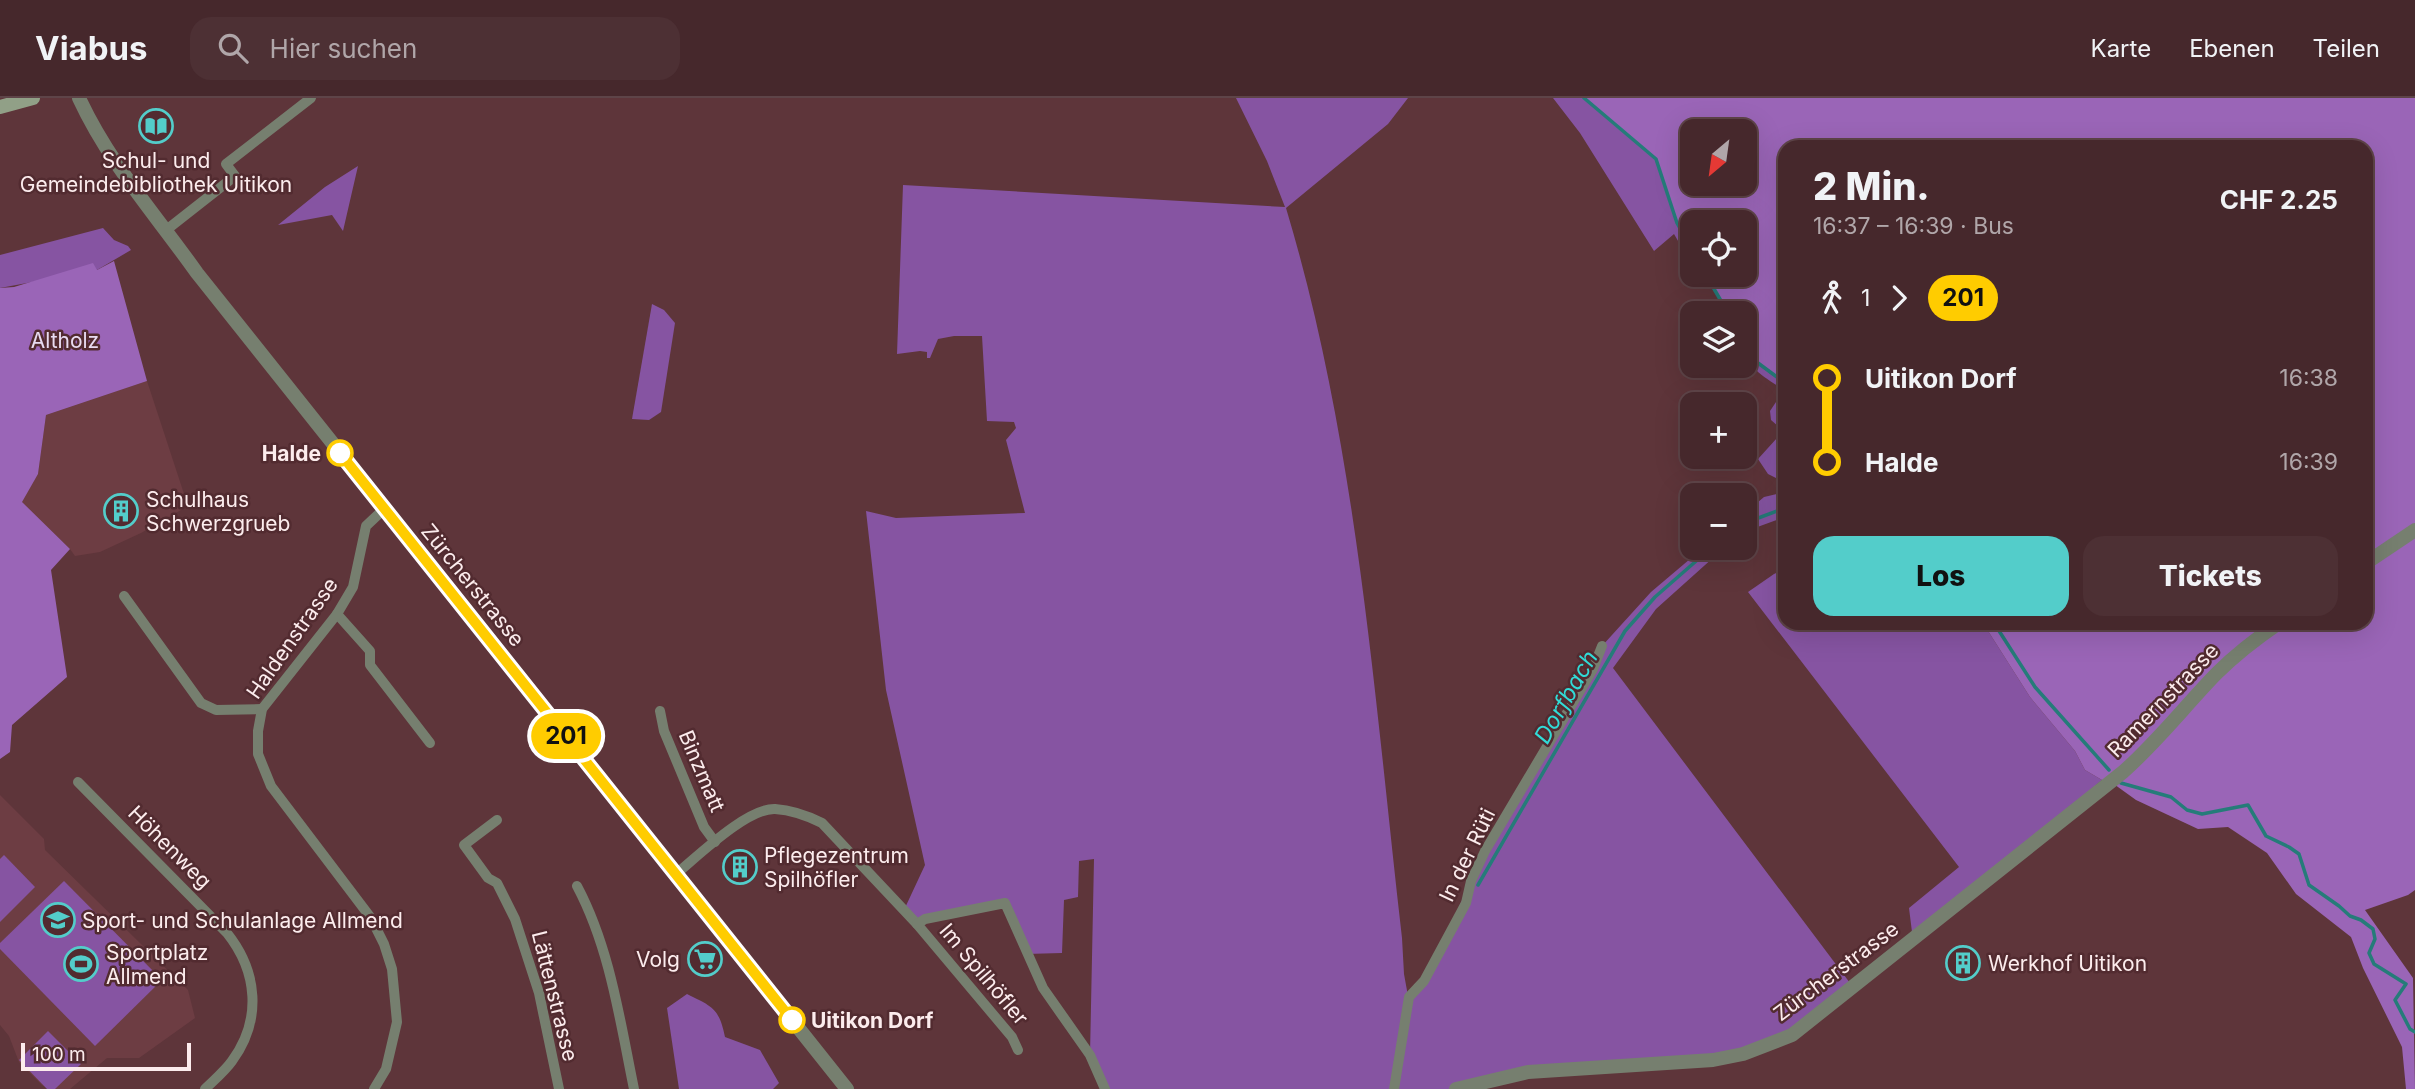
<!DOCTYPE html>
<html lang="de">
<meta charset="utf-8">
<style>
:root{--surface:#46282c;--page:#4d3034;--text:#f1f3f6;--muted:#b0a6a9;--line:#5e4448;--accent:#53cdca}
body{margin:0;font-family:Inter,sans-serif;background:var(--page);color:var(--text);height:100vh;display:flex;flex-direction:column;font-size:26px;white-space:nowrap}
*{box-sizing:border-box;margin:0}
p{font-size:23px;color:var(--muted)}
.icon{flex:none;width:38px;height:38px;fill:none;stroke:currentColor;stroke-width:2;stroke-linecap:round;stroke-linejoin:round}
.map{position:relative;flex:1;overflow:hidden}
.drawer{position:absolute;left:1778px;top:42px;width:595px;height:490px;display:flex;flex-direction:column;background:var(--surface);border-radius:21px;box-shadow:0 7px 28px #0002,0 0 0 2px var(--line)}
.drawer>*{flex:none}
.badge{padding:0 14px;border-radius:23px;font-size:24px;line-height:46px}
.needle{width:46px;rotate:209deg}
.buttons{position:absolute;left:1680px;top:21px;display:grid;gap:14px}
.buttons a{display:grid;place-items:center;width:77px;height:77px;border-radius:14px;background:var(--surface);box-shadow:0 7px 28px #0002,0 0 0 2px var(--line);font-size:35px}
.scale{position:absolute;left:21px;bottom:18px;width:170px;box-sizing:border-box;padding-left:7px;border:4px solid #fceced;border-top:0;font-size:19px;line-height:24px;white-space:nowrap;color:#fceced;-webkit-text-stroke:5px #522b30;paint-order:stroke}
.map>.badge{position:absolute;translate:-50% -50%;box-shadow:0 0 0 4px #fff}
.legs{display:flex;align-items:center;gap:10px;height:77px;padding:0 35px;font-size:23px}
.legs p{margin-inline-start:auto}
.headline{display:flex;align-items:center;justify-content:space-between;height:119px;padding:0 35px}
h1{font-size:38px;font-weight:800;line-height:52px}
.action{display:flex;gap:14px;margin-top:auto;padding:14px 35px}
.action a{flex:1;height:80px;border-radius:21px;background:var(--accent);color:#111;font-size:28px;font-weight:800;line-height:80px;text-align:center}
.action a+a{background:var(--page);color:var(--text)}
ul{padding:0 35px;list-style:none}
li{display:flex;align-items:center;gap:24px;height:84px;font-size:26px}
li i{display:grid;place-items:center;width:10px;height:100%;margin:0 9px;background:currentColor}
li i::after{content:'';width:18px;height:18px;margin:-9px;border:5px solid;border-radius:50%;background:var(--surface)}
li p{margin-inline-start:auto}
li:first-child i{background:linear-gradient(#0000 50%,currentColor 0)}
li:last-child i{background:linear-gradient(currentColor 50%,#0000 0)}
header{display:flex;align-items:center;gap:42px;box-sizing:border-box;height:98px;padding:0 35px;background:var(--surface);border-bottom:2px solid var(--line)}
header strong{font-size:33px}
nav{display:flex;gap:38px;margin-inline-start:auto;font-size:24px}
.search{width:490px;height:63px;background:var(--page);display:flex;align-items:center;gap:18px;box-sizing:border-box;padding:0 24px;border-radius:21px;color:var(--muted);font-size:26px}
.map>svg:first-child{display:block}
.built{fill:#6d3d43}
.green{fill:#8654a2}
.forest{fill:#9a65b7;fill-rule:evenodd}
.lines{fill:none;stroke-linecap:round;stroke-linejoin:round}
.stream{stroke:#257c79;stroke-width:3.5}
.minor{stroke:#767f6f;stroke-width:10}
.tertiary{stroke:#767f6f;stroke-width:14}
.secondary{stroke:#91a087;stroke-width:14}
.line-1-casing{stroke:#fff;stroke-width:16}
.line-1{stroke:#fc0;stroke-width:10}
.stop-1-dot{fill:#fff;stroke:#fc0;stroke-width:3.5}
.labels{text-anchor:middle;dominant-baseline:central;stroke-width:5;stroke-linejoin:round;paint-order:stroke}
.poi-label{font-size:21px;fill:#fceced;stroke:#522b30;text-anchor:start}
.park-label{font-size:21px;fill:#e8dbf1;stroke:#522b30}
.stop-label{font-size:21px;font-weight:bold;fill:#fceced;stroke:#522b30;text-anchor:end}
.street-label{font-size:21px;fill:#fceced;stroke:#522b30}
.water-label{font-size:23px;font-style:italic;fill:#31dbd7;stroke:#522b30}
</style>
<header>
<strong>Viabus</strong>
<div class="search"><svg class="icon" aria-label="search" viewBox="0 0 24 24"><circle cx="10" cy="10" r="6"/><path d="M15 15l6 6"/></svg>Hier suchen</div>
<nav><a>Karte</a><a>Ebenen</a><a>Teilen</a></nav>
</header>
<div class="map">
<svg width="2415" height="991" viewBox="0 0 2415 991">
<rect width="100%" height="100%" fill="#5e353a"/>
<g class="built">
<path d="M 147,283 L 188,408 L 141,435 L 100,454 L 75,458 L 70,451 L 21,404 L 38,376 L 46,317 Z"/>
<path d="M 0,697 L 44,741 L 45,752 L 188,892 L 195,920 L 139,960 L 107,960 L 70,991 L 49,991 L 42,987 L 19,964 L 9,938 L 0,927 Z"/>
</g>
<g class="green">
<path d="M 1236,0 L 1408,0 L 1388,26 L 1286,110 C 1357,346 1374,596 1402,840 L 1404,876 L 1408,898 L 1424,883 L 1471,783 L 1602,548 L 1651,494 L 1703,450 L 1724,450 L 1656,511 L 1613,570 L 1853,889 L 1803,930 L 1743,956 L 1528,974 L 1456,991 L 1104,991 L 1090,957 L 1094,761 L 1079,763 L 1078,799 L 1064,802 L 1062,855 L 1026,856 L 1005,805 L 917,826 L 904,812 L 925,767 L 886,592 L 866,413 L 896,420 L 1025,415 L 1006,342 L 1016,330 L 1014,324 L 987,323 L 982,238 L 954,238 L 938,241 L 930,260 L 927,260 L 927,254 L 920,253 L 897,256 L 903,87 L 1285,109 L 1267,63 Z"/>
<path d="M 1553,0 L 1584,0 L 1656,61 L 1677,125 L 1692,152 L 1692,167 L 1674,136 L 1654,153 L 1580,35 Z"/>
<path d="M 358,68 L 343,133 L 332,117 L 278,127 L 325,89 Z"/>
<path d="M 103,130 L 114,142 L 128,148 L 131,152 L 97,172 L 0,190 L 0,157 Z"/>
<path d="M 652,206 L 664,212 L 675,225 L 661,314 L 649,322 L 632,321 Z"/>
<path d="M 1745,246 L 1769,275 L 1785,285 L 1785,325 L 1783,324 L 1779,329 L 1771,322 L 1770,313 L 1784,292 C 1766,280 1745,270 1745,246 Z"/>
<path d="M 1777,340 L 1785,346 L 1781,354 L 1785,363 L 1785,380 L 1780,382 L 1768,376 L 1758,361 Z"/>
<path d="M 1785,394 L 1785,419 L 1752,431 L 1745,435 L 1745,415 L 1764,399 Z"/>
<path d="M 1785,471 L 1785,525 L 1983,525 L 2030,599 L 2075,653 L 2085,672 L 2102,682 L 1913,842 L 1909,810 L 1959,769 L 1748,494 L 1774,476 Z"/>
<path d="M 4,757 L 35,789 L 0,824 L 0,761 Z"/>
<path d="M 64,783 L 162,882 L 95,948 L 0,851 L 0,845 Z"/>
<path d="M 687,896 C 713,909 719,910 725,939 L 760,952 L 779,985 L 773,991 L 679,991 L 667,910 Z"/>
<path d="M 48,933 L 81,966 L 55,991 L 47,991 L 19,962 Z"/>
</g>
<g class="forest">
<path d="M 1584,0 L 2415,0 L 2415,792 L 2408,797 L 2365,812 L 2413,880 L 2415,991 L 2406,991 L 2402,949 L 2363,870 L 2351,839 L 2296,796 L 2267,755 L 2228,729 L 2198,731 L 2136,702 L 2111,684 L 2102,682 L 2085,672 L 2075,653 L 2030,599 L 1983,525 L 2366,525 L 2366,49 L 1785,49 L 1785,285 C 1771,276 1748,263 1745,245 C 1743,235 1745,224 1745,215 L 1728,215 L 1706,177 L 1745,177 L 1745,124 L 1692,124 L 1692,152 L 1677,125 L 1656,61 ZM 1692,33 L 1745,33 L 1745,86 L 1692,86 Z"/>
<path d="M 114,163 L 147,283 L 46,317 L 38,376 L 22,404 L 70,451 L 51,472 L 67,579 L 12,627 L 10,654 L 0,661 L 0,190 L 14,189 L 93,165 L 97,172 Z"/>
</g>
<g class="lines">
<g class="stream">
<path d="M 1584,0 L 1656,61 L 1677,125 L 1692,152"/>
<path d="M 1706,177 L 1728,215"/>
<path d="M 1745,246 L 1758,265 L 1785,285"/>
<path d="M 1745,425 L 1785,410"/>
<path d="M 1994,525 L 2035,589 L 2109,672"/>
<path d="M 2121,685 L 2171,699 L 2187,712 L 2202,716 L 2248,707 L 2266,738 L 2289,749 L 2299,756 L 2309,787 L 2339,808 L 2350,818 L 2361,822 L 2373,831 L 2375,841 L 2369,855 L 2374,866 L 2406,886 L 2395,902 L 2410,931 L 2415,934"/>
<path d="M 1478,787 L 1625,533 L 1655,499 L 1711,450"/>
</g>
<g class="minor">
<path d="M 165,133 L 235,78 L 226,66 L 311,0"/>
<path d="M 124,498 L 201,605 L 216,612 L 262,611"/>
<path d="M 337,516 L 370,553 L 370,567 L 430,645"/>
<path d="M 660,613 L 664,633 L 704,729 L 715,744"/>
<path d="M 78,684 L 227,835 C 258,874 262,922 232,963 C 225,973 214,982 205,991"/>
<path d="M 497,722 L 464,747 L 488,780 L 497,785 L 515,821 L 539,895 L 559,991"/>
<path d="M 676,776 C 698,758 747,710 775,711 C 791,712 808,718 822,725 L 917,826 L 1012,939 L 1018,952"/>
<path d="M 577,788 C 610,850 620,923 634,991"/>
<path d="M 917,826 L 925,821 L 1005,805 L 1043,890 L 1090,957 L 1105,991"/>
<path d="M 374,991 L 386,971 L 397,924 L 392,871 L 384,846 L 371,820 L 271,688 L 258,656 L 258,633 L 262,611 L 337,516 L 353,489 L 366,428 L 385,410"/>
<path d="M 1394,991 L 1409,899 L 1424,883 L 1466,805 L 1471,783 L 1485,753 L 1593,571 L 1602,548"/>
</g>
<g class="tertiary">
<path d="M 79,0 C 109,65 156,117 197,175 L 847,991"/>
<path d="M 2366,465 L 2415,432"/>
<path d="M 1456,991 L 1528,974 L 1713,962 L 1743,956 L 1792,937 L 2123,674 C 2157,644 2185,608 2216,576 C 2235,557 2257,540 2279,525"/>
</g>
<path class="secondary" d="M 0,9 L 33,0"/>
</g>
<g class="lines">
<g class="line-1-casing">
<path id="line-1" d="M 340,355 L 792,922"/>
</g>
<use href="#line-1" class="line-1"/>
</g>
<defs>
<g id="library-ring" transform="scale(1.75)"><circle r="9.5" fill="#522b30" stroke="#53cdca" stroke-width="1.5"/><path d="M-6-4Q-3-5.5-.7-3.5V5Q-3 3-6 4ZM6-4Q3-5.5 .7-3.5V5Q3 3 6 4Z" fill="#53cdca"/></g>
<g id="building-ring" transform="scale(1.75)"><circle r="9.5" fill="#522b30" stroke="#53cdca" stroke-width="1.5"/><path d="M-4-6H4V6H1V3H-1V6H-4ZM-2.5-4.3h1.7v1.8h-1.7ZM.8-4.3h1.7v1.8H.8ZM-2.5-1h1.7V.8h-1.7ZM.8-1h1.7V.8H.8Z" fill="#53cdca"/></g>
<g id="school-ring" transform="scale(1.75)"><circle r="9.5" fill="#522b30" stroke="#53cdca" stroke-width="1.5"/><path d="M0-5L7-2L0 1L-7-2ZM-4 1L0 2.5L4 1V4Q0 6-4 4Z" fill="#53cdca"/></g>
<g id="supermarket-ring" transform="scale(1.75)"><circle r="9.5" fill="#522b30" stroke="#53cdca" stroke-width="1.5"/><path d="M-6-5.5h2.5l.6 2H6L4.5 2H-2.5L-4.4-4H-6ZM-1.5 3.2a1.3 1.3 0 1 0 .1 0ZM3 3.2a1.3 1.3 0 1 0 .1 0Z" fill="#53cdca"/></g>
<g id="stadium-ring" transform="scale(1.75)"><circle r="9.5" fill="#522b30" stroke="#53cdca" stroke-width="1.5"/><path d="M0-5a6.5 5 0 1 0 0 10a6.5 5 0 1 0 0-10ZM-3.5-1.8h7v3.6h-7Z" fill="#53cdca"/></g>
</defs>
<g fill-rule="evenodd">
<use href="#library-ring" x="156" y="28"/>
<use href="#building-ring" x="121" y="413"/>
<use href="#building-ring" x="740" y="769"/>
<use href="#school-ring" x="58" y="822"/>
<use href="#supermarket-ring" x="705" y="861"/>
<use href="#building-ring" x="1963" y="865"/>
<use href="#stadium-ring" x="81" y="866"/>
</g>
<g class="stop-1-dot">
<circle cx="340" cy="355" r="12"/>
<circle cx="792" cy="922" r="12"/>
</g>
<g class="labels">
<g class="poi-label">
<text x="156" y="62" text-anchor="middle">Schul- und<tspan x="156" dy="24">Gemeindebibliothek Uitikon</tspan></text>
<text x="146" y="401">Schulhaus<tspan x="146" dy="24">Schwerzgrueb</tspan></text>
<text x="764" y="757">Pflegezentrum<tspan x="764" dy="24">Spilhöfler</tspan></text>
<text x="82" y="822">Sport- und Schulanlage Allmend</text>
<text x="106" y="854">Sportplatz<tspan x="106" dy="24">Allmend</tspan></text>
<text x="680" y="861" text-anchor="end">Volg</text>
<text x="1988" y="865">Werkhof Uitikon</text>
</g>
<g class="park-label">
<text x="65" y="242">Altholz</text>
</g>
<g class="stop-label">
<text x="321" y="355">Halde</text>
<text x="811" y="922" text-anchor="start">Uitikon Dorf</text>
</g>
<g class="street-label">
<text transform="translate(473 487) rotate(51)">Zürcherstrasse</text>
<text transform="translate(292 540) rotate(-55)">Haldenstrasse</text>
<text transform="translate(2163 602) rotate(-46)">Ramernstrasse</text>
<text transform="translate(702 673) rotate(67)">Binzmatt</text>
<text transform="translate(170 749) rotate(45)">Höhenweg</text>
<text transform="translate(1467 757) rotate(-64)">In der Rüti</text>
<text transform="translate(1836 873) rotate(-37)">Zürcherstrasse</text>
<text transform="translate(984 876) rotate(50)">Im Spilhöfler</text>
<text transform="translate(555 898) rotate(76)">Lättenstrasse</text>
</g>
<g class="water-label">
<text transform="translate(1566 599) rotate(-60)">Dorfbach</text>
</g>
</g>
</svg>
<div class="buttons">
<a><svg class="needle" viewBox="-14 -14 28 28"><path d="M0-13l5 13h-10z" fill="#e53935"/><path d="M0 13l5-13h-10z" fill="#b0a6a9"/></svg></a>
<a><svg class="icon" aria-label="locate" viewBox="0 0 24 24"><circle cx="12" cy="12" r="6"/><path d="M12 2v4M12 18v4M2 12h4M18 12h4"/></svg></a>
<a><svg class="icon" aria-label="layers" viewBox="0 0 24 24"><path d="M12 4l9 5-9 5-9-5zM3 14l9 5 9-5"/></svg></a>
<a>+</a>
<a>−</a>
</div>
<div class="scale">100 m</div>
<b class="badge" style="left:566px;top:638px;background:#fc0;color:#111">201</b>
<section class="drawer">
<div class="headline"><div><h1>2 Min.</h1><p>16:37 – 16:39 · Bus</p></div><b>CHF 2.25</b></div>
<div class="legs"><svg class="icon" aria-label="walk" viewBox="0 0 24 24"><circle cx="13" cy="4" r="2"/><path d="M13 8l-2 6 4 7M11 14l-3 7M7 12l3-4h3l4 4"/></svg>1<svg class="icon" aria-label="forward" viewBox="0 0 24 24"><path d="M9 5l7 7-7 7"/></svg><b class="badge" style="background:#fc0;color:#111">201</b></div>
<ul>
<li><i style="color:#fc0"></i><b>Uitikon Dorf</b><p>16:38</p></li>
<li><i style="color:#fc0"></i><b>Halde</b><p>16:39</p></li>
</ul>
<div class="action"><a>Los</a><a>Tickets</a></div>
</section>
</div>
